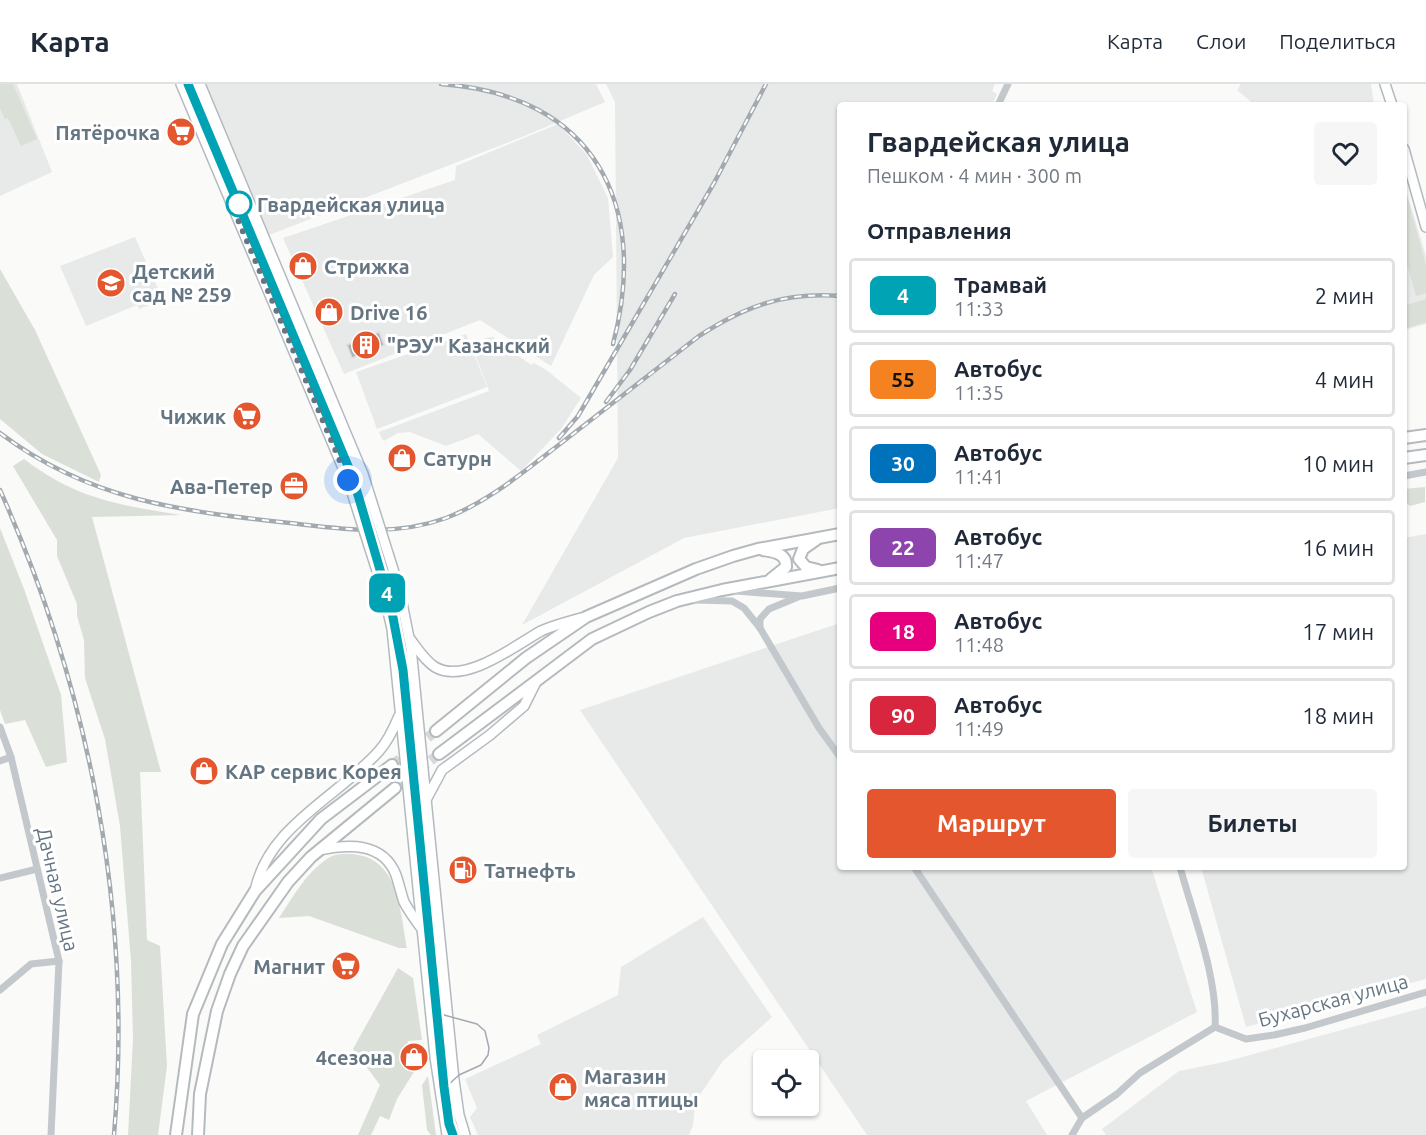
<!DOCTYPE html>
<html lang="ru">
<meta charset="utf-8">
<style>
:root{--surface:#fff;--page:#f6f6f7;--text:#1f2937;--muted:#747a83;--line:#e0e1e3;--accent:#e4572e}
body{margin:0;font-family:Ubuntu,sans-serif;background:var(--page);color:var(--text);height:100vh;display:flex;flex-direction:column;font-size:22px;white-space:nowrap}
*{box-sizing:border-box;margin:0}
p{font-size:20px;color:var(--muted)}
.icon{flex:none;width:33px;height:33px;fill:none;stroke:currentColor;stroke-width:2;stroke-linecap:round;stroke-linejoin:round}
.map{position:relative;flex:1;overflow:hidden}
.details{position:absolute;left:837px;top:18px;width:570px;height:768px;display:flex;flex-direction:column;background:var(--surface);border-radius:6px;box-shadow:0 2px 4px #0004}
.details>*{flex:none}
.badge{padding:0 12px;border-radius:9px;font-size:21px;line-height:39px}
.tools{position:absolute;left:753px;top:966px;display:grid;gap:12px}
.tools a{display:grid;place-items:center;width:66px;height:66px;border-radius:6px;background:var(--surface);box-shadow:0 2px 4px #0004;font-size:30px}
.you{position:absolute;width:30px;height:30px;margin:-15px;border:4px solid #fff;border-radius:50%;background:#1a73e8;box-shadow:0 0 0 9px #1a73e833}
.map>.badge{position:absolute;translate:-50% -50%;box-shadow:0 0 0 3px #fff}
h2{padding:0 30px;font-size:22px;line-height:54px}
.round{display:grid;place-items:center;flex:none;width:63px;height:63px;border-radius:6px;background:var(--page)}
.overview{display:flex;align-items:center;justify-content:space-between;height:102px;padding:0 30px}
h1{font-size:28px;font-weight:600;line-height:45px}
.cta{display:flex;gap:12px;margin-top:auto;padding:12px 30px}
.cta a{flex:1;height:69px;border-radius:6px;background:var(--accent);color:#fff;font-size:24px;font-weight:600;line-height:69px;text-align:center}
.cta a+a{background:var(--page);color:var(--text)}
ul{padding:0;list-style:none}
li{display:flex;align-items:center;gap:18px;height:75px;margin:0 12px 9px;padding:0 18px;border:3px solid var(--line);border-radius:6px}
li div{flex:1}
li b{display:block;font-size:22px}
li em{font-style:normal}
li .badge{min-width:66px;font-weight:700;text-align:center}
header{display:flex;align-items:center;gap:36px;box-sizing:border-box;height:84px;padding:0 30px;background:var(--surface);border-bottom:2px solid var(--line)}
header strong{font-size:28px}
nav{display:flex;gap:33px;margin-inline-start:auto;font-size:21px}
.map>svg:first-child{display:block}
.built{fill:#e8e9e9}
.green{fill:#dadfd7}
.building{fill:#aab3b9;stroke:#dcdcda;stroke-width:1.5}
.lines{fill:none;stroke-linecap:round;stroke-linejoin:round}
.primary-tunnel{stroke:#d5d9db;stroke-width:10;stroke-dasharray:10 5;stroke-linecap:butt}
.secondary-casing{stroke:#b3babf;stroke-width:12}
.primary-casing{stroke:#b5babe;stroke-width:14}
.street{stroke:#c3c8cc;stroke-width:7}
.secondary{stroke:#fff;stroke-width:9}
.primary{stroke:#fff;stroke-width:10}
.tram{stroke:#a2aab0;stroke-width:1.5}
.rail-casing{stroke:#a2aab0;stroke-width:4.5}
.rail{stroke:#fff;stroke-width:2;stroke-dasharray:7;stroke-linecap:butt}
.secondary-bridge-casing{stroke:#b3babf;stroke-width:12;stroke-linecap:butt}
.secondary-bridge{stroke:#fff;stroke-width:9}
.line-casing{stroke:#fff;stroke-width:14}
.line{stroke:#00a3b4;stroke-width:9}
.walk{stroke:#657683;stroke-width:6;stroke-dasharray:0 10.8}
.stop-dot{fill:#fff;stroke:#00a3b4;stroke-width:3}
.labels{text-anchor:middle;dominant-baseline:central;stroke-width:6;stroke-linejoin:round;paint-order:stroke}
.poi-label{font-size:20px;font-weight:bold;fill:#657683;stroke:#fff;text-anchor:start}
.stop-label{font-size:20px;font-weight:bold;fill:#657683;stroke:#fff;text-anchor:start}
.street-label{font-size:20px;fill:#657683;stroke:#fff}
</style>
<header>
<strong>Карта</strong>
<nav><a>Карта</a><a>Слои</a><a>Поделиться</a></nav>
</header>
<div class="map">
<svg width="1426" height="1051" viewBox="0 0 1426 1051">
<rect width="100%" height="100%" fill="#fafaf8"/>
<g class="built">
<path d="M 0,0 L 17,0 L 52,88 L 0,112 Z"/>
<path d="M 205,0 L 596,0 L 605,18 L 522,53 L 269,151 Z"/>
<path d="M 606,0 L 995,0 L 992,7 L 997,10 L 992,21 L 840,21 L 840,424 L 684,454 L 522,541 L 618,374 L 615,18 Z"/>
<path d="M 1241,0 L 1371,0 L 1374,21 L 1255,21 L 1237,6 Z"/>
<path d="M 558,40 L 587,71 L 608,114 L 613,173 L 594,191 L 551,282 L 480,236 L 344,290 L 283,154 L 455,96 L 456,82 Z"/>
<path d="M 1404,100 L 1426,172 L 1426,240 L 1404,246 Z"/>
<path d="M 135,153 L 163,216 L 139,225 L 137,221 L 86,242 L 60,182 Z"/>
<path d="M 466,250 L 487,303 L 377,345 L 356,288 Z"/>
<path d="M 493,253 L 531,281 L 534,279 L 545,285 L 581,314 L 561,345 L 523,385 L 521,387 L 478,350 L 446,362 L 410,348 L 398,349 L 384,357 L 382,355 L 379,348 L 489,307 L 472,262 L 486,254 Z"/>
<path d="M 1426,450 L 1426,895 L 1246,943 L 1201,783 L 1404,783 L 1404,454 Z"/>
<path d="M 840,539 L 840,783 L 1151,783 L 1197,928 L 1026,1017 L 1047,1051 L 867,1051 L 580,626 Z"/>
<path d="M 703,833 L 772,933 L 723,977 L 695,1018 L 693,1042 L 689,1051 L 478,1051 L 470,1033 L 477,1024 L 465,995 L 541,960 L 537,951 L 618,911 L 621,883 Z"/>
<path d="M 1426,923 L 1426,1051 L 1106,1051 L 1102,1045 L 1179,987 L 1224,978 Z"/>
</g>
<g class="green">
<path d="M 0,0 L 13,0 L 37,55 L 21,62 L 8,34 L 5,35 L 0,24 Z"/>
<path d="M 1404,101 L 1426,181 L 1426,209 L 1416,212 L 1404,170 Z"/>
<path d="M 0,185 L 35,246 L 101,391 L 99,398 L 42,370 L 0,335 Z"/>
<path d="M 1426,215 L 1426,238 L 1404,245 L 1404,222 Z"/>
<path d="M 24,375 C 76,415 119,421 181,431 L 92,433 L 161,688 L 140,688 L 147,856 L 160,862 L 167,982 L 158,1051 L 128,1051 L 133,955 L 131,877 L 120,742 L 105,655 L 85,594 L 84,556 L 77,532 L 77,520 L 57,472 L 57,456 L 13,382 Z"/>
<path d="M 1425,403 L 1425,418 L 1410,422 L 1404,417 L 1404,405 Z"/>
<path d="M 0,444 L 24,505 L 61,611 L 67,678 L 46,683 L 25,636 L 5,640 L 0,626 Z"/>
<path d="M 350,770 C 399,772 400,826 407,864 L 399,864 L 309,832 L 279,834 C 293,813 308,785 332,772 C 337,770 344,770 350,770 Z"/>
<path d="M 398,884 L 413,894 L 422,956 L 408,957 L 406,979 L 417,983 L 397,1015 L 389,1036 L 380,1032 L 371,1051 L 358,1051 L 380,1001 L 353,965 Z"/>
<path d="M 428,992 L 436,1051 L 431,1051 L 427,1046 L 422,1001 Z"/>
</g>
<path class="building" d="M 379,248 L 384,261 L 352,274 L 347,261 Z"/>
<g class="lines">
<g class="primary-tunnel">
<path d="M 392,681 L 436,647"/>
<path d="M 395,704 L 439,670"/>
</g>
<g class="secondary-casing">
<g id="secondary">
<path d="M 181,0 L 348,396"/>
<path d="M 200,0 L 363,390"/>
<path d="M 1385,0 L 1392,21"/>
<path d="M 1404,65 L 1426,143"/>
<path d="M 399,504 L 411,564 L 454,996 L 459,1031 L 465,1051"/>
<path d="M 383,506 L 392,545 L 435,973 L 447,1051"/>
<path d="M 410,555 C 417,564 425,577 435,583 C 465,601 516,561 541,547 C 554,541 567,538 581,534"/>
<path d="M 427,714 L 442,686 L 490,651 L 524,622 L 536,598"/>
<path d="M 319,766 C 349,760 383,758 396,791 C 399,800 401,809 404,818 C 409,827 416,837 422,845"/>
<path d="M 255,807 C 268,742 338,713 379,667 C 388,657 394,644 399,632"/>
</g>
</g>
<g class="primary-casing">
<g id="primary">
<path d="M 1404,354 L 1426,351"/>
<path d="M 1404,374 L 1426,371"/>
<path d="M 816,456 L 803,465 L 799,475 L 806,483 L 818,486"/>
<path d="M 763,466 C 774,468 787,469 786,483 L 771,495"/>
<path d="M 436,647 L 526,574 L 586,533 L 696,485 L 733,472 L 758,465 L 840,450"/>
<path d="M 439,670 L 592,555 L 649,528 L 677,517 L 722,506 L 840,484"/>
<path d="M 176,1051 L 193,930 L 222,860 L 255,807 L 321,735 L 392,681"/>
<path d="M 198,1051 L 200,1010 L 217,927 L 230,890 L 243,862 L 288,798 L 311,773 L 395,704"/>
</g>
</g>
<g class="street">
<path d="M 998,21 L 1008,0"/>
<path d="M 1404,392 L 1426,388"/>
<path d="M 736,507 L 802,512 L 840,504"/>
<path d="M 695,516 L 732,517 L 744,524 L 760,544 L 819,644 L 840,673"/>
<path d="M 760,544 L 760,535 L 769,525 L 798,513"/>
<path d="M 0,643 L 11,673 L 59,877 L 51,1051"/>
<path d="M 0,677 L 11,673"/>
<path d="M 914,783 L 1082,1034"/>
<path d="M 1180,783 C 1193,831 1218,894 1215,943"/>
<path d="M 0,794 L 37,785"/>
<path d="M 0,906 L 31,880 L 59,877"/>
<path d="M 1215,943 L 1246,955 L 1274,951 L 1305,944 L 1426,908"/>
<path d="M 1072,1051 L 1082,1034 L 1117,1010 L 1140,989 L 1215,943"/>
</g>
<use href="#secondary" class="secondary"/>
<use href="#primary" class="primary"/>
<g class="tram">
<path d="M 192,0 L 357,393 L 399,540 L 406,586 L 447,1002 L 453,1040 L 457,1051"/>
<path d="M 440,926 L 444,931 L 477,940 L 485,947 L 489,964 L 488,971 L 481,981 L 459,991 L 447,1002"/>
</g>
<g class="rail-casing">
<g id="rail">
<path d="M 441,0 C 594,11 650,120 613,260"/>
<path d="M 606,318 L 630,286 L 675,210"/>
<path d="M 0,349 C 90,417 181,427 290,439 C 343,445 394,453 446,434 C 490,417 523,388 560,360 C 607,324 653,288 699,252 C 745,222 784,208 840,212"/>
<path d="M 559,354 L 578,332 L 714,99 L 766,0"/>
<path d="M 0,406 C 90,608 133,830 114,1051"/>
</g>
</g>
<use href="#rail" class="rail"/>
<g class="secondary-bridge-casing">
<g id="secondary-bridge">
<path d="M 363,390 L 399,504"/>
<path d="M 348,396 L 383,506"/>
</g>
</g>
<use href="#secondary-bridge" class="secondary-bridge"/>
</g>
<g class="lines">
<g class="line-casing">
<path id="line" d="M 188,0 L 353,394 L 391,523 L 403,586 L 444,1003 L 449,1040 L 453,1051"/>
</g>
<use href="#line" class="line"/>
<path class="walk" d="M 239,120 L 233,124 L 348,396"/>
</g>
<defs>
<g id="supermarket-disc" transform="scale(1.5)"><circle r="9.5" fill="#e4572e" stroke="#fff"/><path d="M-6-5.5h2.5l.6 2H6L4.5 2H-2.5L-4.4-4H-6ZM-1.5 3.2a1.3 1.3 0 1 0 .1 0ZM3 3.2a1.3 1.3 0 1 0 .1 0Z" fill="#fff"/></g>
<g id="shop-disc" transform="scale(1.5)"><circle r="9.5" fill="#e4572e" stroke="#fff"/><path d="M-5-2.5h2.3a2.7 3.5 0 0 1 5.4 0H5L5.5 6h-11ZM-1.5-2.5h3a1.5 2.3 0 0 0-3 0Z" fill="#fff"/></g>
<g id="school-disc" transform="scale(1.5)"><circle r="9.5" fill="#e4572e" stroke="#fff"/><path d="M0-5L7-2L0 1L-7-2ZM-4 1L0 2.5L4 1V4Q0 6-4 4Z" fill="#fff"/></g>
<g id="building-disc" transform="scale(1.5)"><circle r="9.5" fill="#e4572e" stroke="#fff"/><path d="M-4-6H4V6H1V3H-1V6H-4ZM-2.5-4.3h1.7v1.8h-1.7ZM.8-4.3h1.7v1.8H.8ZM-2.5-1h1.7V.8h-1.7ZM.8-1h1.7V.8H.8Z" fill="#fff"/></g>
<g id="office-disc" transform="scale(1.5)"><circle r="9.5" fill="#e4572e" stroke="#fff"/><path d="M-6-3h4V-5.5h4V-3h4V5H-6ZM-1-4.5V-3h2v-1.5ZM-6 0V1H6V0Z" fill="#fff"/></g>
<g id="fuel-disc" transform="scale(1.5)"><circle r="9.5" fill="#e4572e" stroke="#fff"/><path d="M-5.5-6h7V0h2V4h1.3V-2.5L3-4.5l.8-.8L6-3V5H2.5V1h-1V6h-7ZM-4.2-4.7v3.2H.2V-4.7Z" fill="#fff"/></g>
</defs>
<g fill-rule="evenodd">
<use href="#supermarket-disc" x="181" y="48"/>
<use href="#shop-disc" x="303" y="182"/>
<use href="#school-disc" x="111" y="199"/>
<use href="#shop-disc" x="329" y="228"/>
<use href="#building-disc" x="366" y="261"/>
<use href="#supermarket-disc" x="247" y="332"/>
<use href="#shop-disc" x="402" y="374"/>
<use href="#office-disc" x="294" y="402"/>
<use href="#shop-disc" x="204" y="687"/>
<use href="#fuel-disc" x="463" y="786"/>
<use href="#supermarket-disc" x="346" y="882"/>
<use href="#shop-disc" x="414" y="973"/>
<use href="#shop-disc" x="563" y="1003"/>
</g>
<circle class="stop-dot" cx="239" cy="120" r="12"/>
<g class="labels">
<g class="poi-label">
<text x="160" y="48" text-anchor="end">Пятёрочка</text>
<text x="324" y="182">Стрижка</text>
<text x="132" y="187">Детский<tspan x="132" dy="23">сад № 259</tspan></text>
<text x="350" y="228">Drive 16</text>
<text x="387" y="261">"РЭУ" Казанский</text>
<text x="226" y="332" text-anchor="end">Чижик</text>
<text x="423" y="374">Сатурн</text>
<text x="273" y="402" text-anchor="end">Ава-Петер</text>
<text x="225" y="687">КАР сервис Корея</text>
<text x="484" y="786">Татнефть</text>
<text x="325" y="882" text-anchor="end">Магнит</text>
<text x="393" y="973" text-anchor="end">4сезона</text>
<text x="584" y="992">Магазин<tspan x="584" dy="23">мяса птицы</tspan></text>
</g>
<g class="stop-label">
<text x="257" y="120">Гвардейская улица</text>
</g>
<g class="street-label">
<text transform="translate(58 805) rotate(77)">Дачная улица</text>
<text transform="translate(1333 916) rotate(-15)">Бухарская улица</text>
</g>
</g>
</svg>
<div class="tools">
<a><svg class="icon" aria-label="locate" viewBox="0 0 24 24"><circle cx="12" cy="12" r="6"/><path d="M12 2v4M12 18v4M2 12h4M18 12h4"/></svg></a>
</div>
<div class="you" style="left:348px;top:396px"></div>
<b class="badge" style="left:387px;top:509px;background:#00a3b4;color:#fff">4</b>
<section class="details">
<div class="overview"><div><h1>Гвардейская улица</h1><p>Пешком · 4 мин · 300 m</p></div><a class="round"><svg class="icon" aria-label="heart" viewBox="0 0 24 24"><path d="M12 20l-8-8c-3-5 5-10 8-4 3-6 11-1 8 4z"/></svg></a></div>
<h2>Отправления</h2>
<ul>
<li><span class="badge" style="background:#00a3b4;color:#fff">4</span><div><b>Трамвай</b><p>11:33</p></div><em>2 мин</em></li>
<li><span class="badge" style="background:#f58220;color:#111">55</span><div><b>Автобус</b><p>11:35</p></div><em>4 мин</em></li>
<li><span class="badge" style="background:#0072bc;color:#fff">30</span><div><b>Автобус</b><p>11:41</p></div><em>10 мин</em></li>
<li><span class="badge" style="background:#8e44ad;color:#fff">22</span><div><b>Автобус</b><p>11:47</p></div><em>16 мин</em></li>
<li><span class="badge" style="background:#e6007e;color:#fff">18</span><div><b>Автобус</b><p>11:48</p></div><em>17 мин</em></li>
<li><span class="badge" style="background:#d7263d;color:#fff">90</span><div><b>Автобус</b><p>11:49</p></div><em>18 мин</em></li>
</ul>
<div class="cta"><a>Маршрут</a><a>Билеты</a></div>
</section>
</div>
